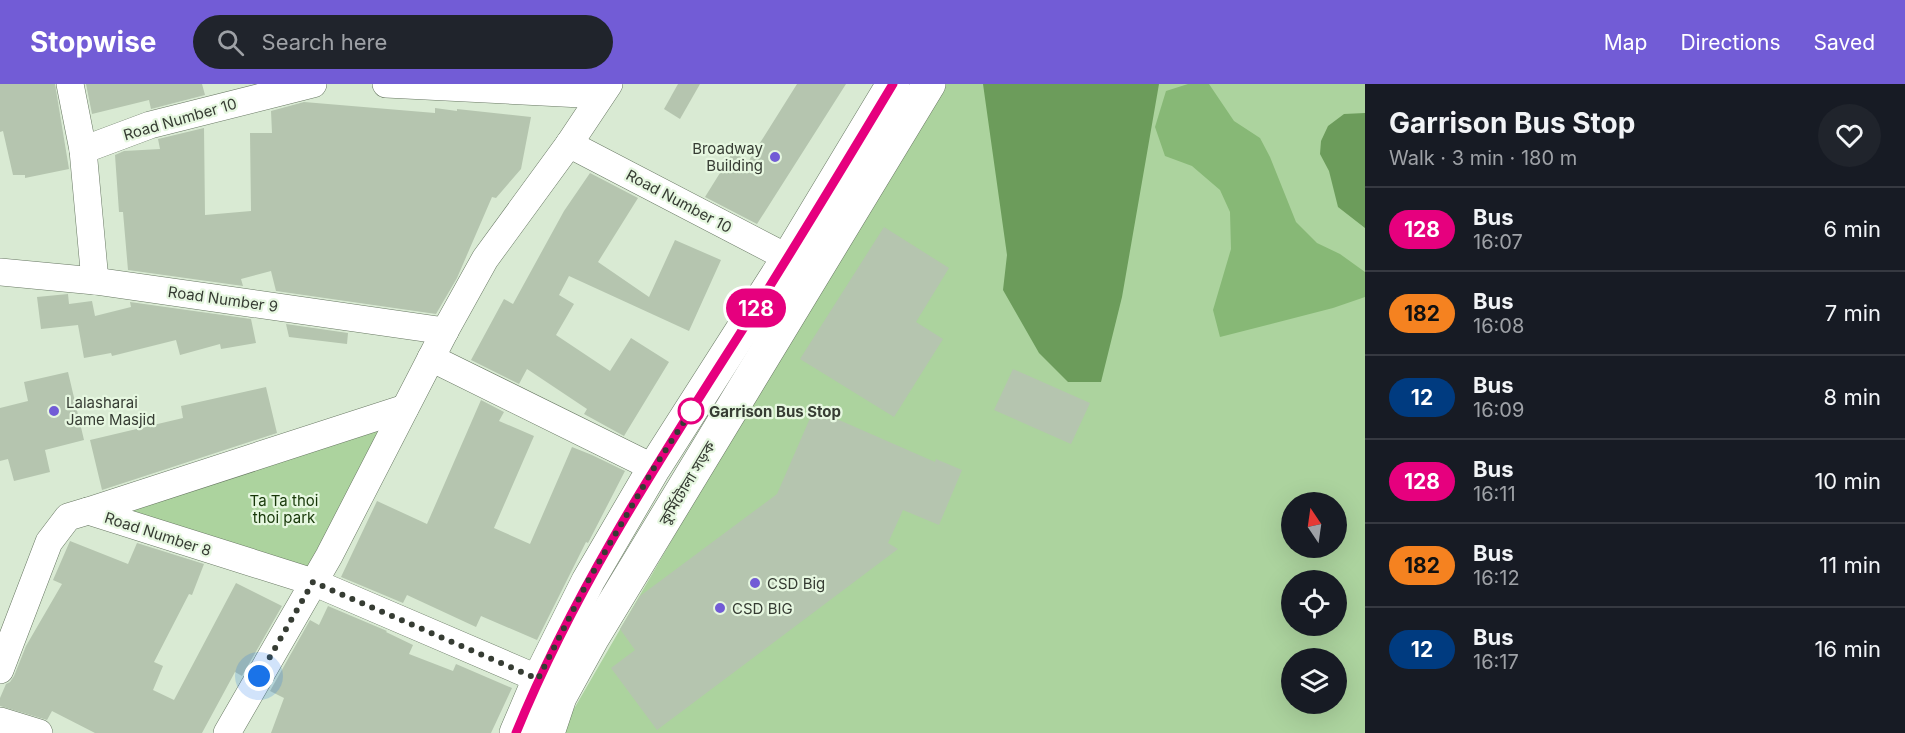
<!DOCTYPE html>
<meta charset="utf-8">
<style>
:root{--surface:#171b24;--page:#20242c;--text:#f1f3f6;--muted:#9ea1a6;--line:#363941;--accent:#725cd6}
body{margin:0;font-family:Inter,"Noto Sans Bengali",sans-serif;background:var(--page);color:var(--text);height:100vh;display:flex;flex-direction:column;font-size:22px;white-space:nowrap}
*{box-sizing:border-box;margin:0}
p{font-size:20px;color:var(--muted)}
.icon{flex:none;width:33px;height:33px;fill:none;stroke:currentColor;stroke-width:2;stroke-linecap:round;stroke-linejoin:round}
.map{position:relative;flex:1;overflow:hidden}
.drawer{display:flex;flex-direction:column;background:var(--surface);width:540px}
.drawer>*{flex:none}
.badge{padding:0 12px;border-radius:20px;font-size:21px;line-height:39px}
.needle{width:39px;rotate:347deg}
.controls{position:absolute;left:1281px;top:408px;display:grid;gap:12px}
.controls a{display:grid;place-items:center;width:66px;height:66px;border-radius:50%;background:var(--surface);box-shadow:0 6px 24px #0002;font-size:30px}
.you{position:absolute;width:30px;height:30px;margin:-15px;border:4px solid #fff;border-radius:50%;background:#1a73e8;box-shadow:0 0 0 9px #1a73e833}
.map>.badge{position:absolute;translate:-50% -50%;box-shadow:0 0 0 3px #fff}
.round{display:grid;place-items:center;flex:none;width:63px;height:63px;border-radius:32px;background:var(--page)}
.head{display:flex;align-items:center;justify-content:space-between;height:102px;padding:0 24px}
h1{font-size:28px;font-weight:700;line-height:45px}
ul{padding:0;list-style:none}
li{display:flex;align-items:center;gap:18px;height:84px;padding:0 24px;border-top:2px solid var(--line)}
li div{flex:1}
li b{display:block;font-size:22px}
li em{font-style:normal}
li .badge{min-width:66px;font-weight:700;text-align:center}
header{display:flex;align-items:center;gap:36px;box-sizing:border-box;height:84px;padding:0 30px;background:var(--accent);color:#fff}
header strong{font-size:28px}
nav{display:flex;gap:33px;margin-inline-start:auto;font-size:21px}
.search{width:420px;height:54px;background:var(--page);display:flex;align-items:center;gap:15px;box-sizing:border-box;padding:0 21px;border-radius:33px;color:var(--muted);font-size:22px}
main{display:flex;flex:1;min-height:0}
.map>svg:first-child{display:block}
.green{fill:#acd39e;fill-rule:evenodd}
.forest{fill:#87b876}
.water{fill:#6c9c5b}
.building{fill:#b5c5af}
.lines{fill:none;stroke-linecap:round;stroke-linejoin:round}
.minor-casing{stroke:#687863;stroke-width:28}
.secondary-casing{stroke:#687863;stroke-width:34}
.minor{stroke:#fff;stroke-width:27}
.secondary{stroke:#fff;stroke-width:33}
.line-casing{stroke:#fff;stroke-width:14}
.line{stroke:#e6007e;stroke-width:9}
.walk{stroke:#363c33;stroke-width:6;stroke-dasharray:0 10.8}
.poi-dot{fill:#725cd6;stroke:#e6f7e0;stroke-width:2}
.stop-dot{fill:#fff;stroke:#e6007e;stroke-width:3}
.labels{text-anchor:middle;dominant-baseline:central;stroke-width:4.5;stroke-linejoin:round;paint-order:stroke}
.street-label{font-size:15px;fill:#363c33;stroke:#e6f7e0}
.poi-label{font-size:15px;fill:#363c33;stroke:#e6f7e0;text-anchor:start}
.stop-label{font-size:15px;font-weight:bold;fill:#363c33;stroke:#e6f7e0;text-anchor:start}
.park-label{font-size:15px;fill:#173708;stroke:#e6f7e0}
</style>
<header>
<strong>Stopwise</strong>
<div class="search"><svg class="icon" aria-label="search" viewBox="0 0 24 24"><circle cx="10" cy="10" r="6"/><path d="M15 15l6 6"/></svg>Search here</div>
<nav><a>Map</a><a>Directions</a><a>Saved</a></nav>
</header>
<main>
<div class="map">
<svg width="1365" height="649" viewBox="0 0 1365 649">
<rect width="100%" height="100%" fill="#d9ead3"/>
<g class="green">
<path d="M 936,0 L 1365,0 L 1365,649 L 560,649 ZM 1292,418 L 1336,418 L 1336,464 L 1292,464 ZM 1292,496 L 1336,496 L 1336,542 L 1292,542 ZM 1292,574 L 1336,574 L 1336,620 L 1292,620 Z"/>
<path d="M 392,335 L 311,489 L 105,426 Z"/>
</g>
<path class="forest" d="M 1188,0 L 1209,0 L 1234,37 L 1260,54 L 1270,73 L 1296,138 L 1317,159 L 1340,170 L 1365,188 L 1365,213 L 1333,224 L 1220,253 L 1213,226 L 1231,165 L 1230,128 L 1220,106 L 1192,82 L 1165,72 L 1155,43 L 1166,7 Z"/>
<g class="water">
<path d="M 983,0 L 1159,0 L 1122,213 L 1101,298 L 1068,298 L 1039,269 L 1003,206 L 1007,171 Z"/>
<path d="M 1365,29 L 1365,144 L 1338,123 L 1329,87 L 1320,70 L 1321,57 L 1328,42 L 1344,30 Z"/>
</g>
<g class="building">
<path d="M 0,0 L 55,0 L 69,85 L 25,94 L 25,91 L 13,91 L 3,47 L 0,48 Z"/>
<path d="M 86,0 L 202,0 L 205,11 L 151,25 L 149,16 L 92,30 Z"/>
<path d="M 678,0 L 700,0 L 680,35 L 664,25 Z"/>
<path d="M 797,0 L 846,0 L 757,140 L 705,113 L 733,68 L 748,78 Z"/>
<path d="M 304,18 L 435,29 L 435,24 L 457,27 L 457,25 L 531,33 L 521,85 L 496,114 L 492,113 L 457,194 L 436,230 L 276,207 L 271,187 L 241,195 L 243,202 L 128,186 L 123,128 L 119,128 L 115,71 L 124,67 L 160,65 L 158,55 L 204,44 L 205,131 L 251,127 L 250,49 L 272,49 L 271,27 Z"/>
<path d="M 590,89 L 638,114 L 598,178 L 649,213 L 675,156 L 721,176 L 689,247 L 569,192 L 559,211 L 574,220 L 556,251 L 610,287 L 631,254 L 669,278 L 624,352 L 584,330 L 587,325 L 527,285 L 519,300 L 471,276 L 504,215 L 513,220 L 564,127 Z"/>
<path d="M 884,143 L 949,184 L 916,238 L 943,255 L 894,333 L 800,275 Z"/>
<path d="M 68,210 L 69,220 L 92,217 L 95,232 L 131,223 L 130,218 L 251,235 L 256,259 L 221,265 L 220,260 L 180,271 L 176,256 L 112,272 L 111,269 L 84,274 L 78,241 L 41,245 L 37,213 Z"/>
<path d="M 286,240 L 348,249 L 347,260 L 289,253 Z"/>
<path d="M 1013,285 L 1090,319 L 1071,360 L 994,326 Z"/>
<path d="M 68,288 L 84,356 L 45,366 L 50,388 L 14,397 L 8,375 L 0,377 L 0,324 L 28,317 L 24,298 Z"/>
<path d="M 266,303 L 277,349 L 102,406 L 90,356 L 183,334 L 181,322 Z"/>
<path d="M 481,316 L 504,328 L 499,337 L 534,352 L 494,444 L 530,460 L 572,363 L 592,371 L 625,387 L 588,459 L 586,458 L 537,556 L 481,532 L 476,543 L 407,511 L 403,519 L 341,493 L 377,417 L 427,440 Z"/>
<path d="M 814,325 L 935,378 L 936,375 L 962,386 L 939,441 L 903,426 L 888,459 L 898,465 L 657,646 L 611,584 L 635,566 L 620,545 L 640,512 L 777,410 Z"/>
<path d="M 70,457 L 128,480 L 137,459 L 204,480 L 192,511 L 189,510 L 154,578 L 163,582 L 153,606 L 174,616 L 236,499 L 282,522 L 242,592 L 235,588 L 202,649 L 95,649 L 52,627 L 47,636 L 0,622 L 0,614 L 6,600 L 10,598 L 14,592 L 26,562 L 62,500 L 53,496 Z"/>
<path d="M 328,522 L 387,547 L 386,548 L 413,561 L 409,570 L 453,587 L 456,580 L 512,604 L 491,649 L 271,649 L 284,614 L 270,607 L 310,536 L 319,541 Z"/>
</g>
<g class="lines">
<g class="minor-casing">
<g id="minor">
<path d="M 70,0 L 83,66"/>
<path d="M 386,0 L 601,11"/>
<path d="M 569,60 L 788,174"/>
<path d="M 0,188 L 95,197 L 445,247"/>
<path d="M 95,197 L 83,66 L 150,41 L 313,0"/>
<path d="M 431,274 L 654,384"/>
<path d="M 405,324 L 88,427 L 313,498 L 539,595"/>
<path d="M 0,586 L 49,458 L 68,433 L 88,427"/>
<path d="M 0,637 L 39,649"/>
<path d="M 227,649 L 329,472 L 445,247 L 485,175 L 569,60 L 609,0"/>
</g>
</g>
<g class="secondary-casing">
<g id="secondary">
<path d="M 516,649 L 539,595 L 588,497 L 654,384 L 788,174 L 893,0"/>
<path d="M 548,649 L 560,613 L 592,555 L 929,0"/>
</g>
</g>
<use href="#minor" class="minor"/>
<use href="#secondary" class="secondary"/>
</g>
<g class="lines">
<g class="line-casing">
<path id="line" d="M 516,649 C 571,514 649,392 727,270 C 784,181 839,90 893,0"/>
</g>
<use href="#line" class="line"/>
<path class="walk" d="M 259,592 L 313,498 L 538,595 L 588,497 L 654,384 L 691,327"/>
</g>
<g class="poi-dot">
<circle cx="775" cy="73" r="6"/>
<circle cx="54" cy="327" r="6"/>
<circle cx="755" cy="499" r="6"/>
<circle cx="720" cy="524" r="6"/>
</g>
<circle class="stop-dot" cx="691" cy="327" r="12"/>
<g class="labels">
<g class="street-label">
<text transform="translate(180 35) rotate(-16)">Road Number 10</text>
<text transform="translate(679 117) rotate(28)">Road Number 10</text>
<text transform="translate(223 215) rotate(8)">Road Number 9</text>
<text transform="translate(687 399) rotate(-59)">কুর্মিটোলা সড়ক</text>
<text transform="translate(158 450) rotate(18)">Road Number 8</text>
</g>
<g class="poi-label">
<text x="763" y="64" text-anchor="end">Broadway<tspan x="763" dy="17">Building</tspan></text>
<text x="66" y="318">Lalasharai<tspan x="66" dy="17">Jame Masjid</tspan></text>
<text x="767" y="499">CSD Big</text>
<text x="732" y="524">CSD BIG</text>
</g>
<g class="stop-label">
<text x="709" y="327">Garrison Bus Stop</text>
</g>
<g class="park-label">
<text x="284" y="416">Ta Ta thoi<tspan x="284" dy="17">thoi park</tspan></text>
</g>
</g>
</svg>
<div class="controls">
<a><svg class="needle" viewBox="-14 -14 28 28"><path d="M0-13l5 13h-10z" fill="#e53935"/><path d="M0 13l5-13h-10z" fill="#9ea1a6"/></svg></a>
<a><svg class="icon" aria-label="locate" viewBox="0 0 24 24"><circle cx="12" cy="12" r="6"/><path d="M12 2v4M12 18v4M2 12h4M18 12h4"/></svg></a>
<a><svg class="icon" aria-label="layers" viewBox="0 0 24 24"><path d="M12 4l9 5-9 5-9-5zM3 14l9 5 9-5"/></svg></a>
</div>
<div class="you" style="left:259px;top:592px"></div>
<b class="badge" style="left:756px;top:224px;background:#e6007e;color:#fff">128</b>
</div>
<section class="drawer">
<div class="head"><div><h1>Garrison Bus Stop</h1><p>Walk · 3 min · 180 m</p></div><a class="round"><svg class="icon" aria-label="heart" viewBox="0 0 24 24"><path d="M12 20l-8-8c-3-5 5-10 8-4 3-6 11-1 8 4z"/></svg></a></div>
<ul>
<li><span class="badge" style="background:#e6007e;color:#fff">128</span><div><b>Bus</b><p>16:07</p></div><em>6 min</em></li>
<li><span class="badge" style="background:#f58220;color:#111">182</span><div><b>Bus</b><p>16:08</p></div><em>7 min</em></li>
<li><span class="badge" style="background:#003b80;color:#fff">12</span><div><b>Bus</b><p>16:09</p></div><em>8 min</em></li>
<li><span class="badge" style="background:#e6007e;color:#fff">128</span><div><b>Bus</b><p>16:11</p></div><em>10 min</em></li>
<li><span class="badge" style="background:#f58220;color:#111">182</span><div><b>Bus</b><p>16:12</p></div><em>11 min</em></li>
<li><span class="badge" style="background:#003b80;color:#fff">12</span><div><b>Bus</b><p>16:17</p></div><em>16 min</em></li>
</ul>
</section>
</main>
